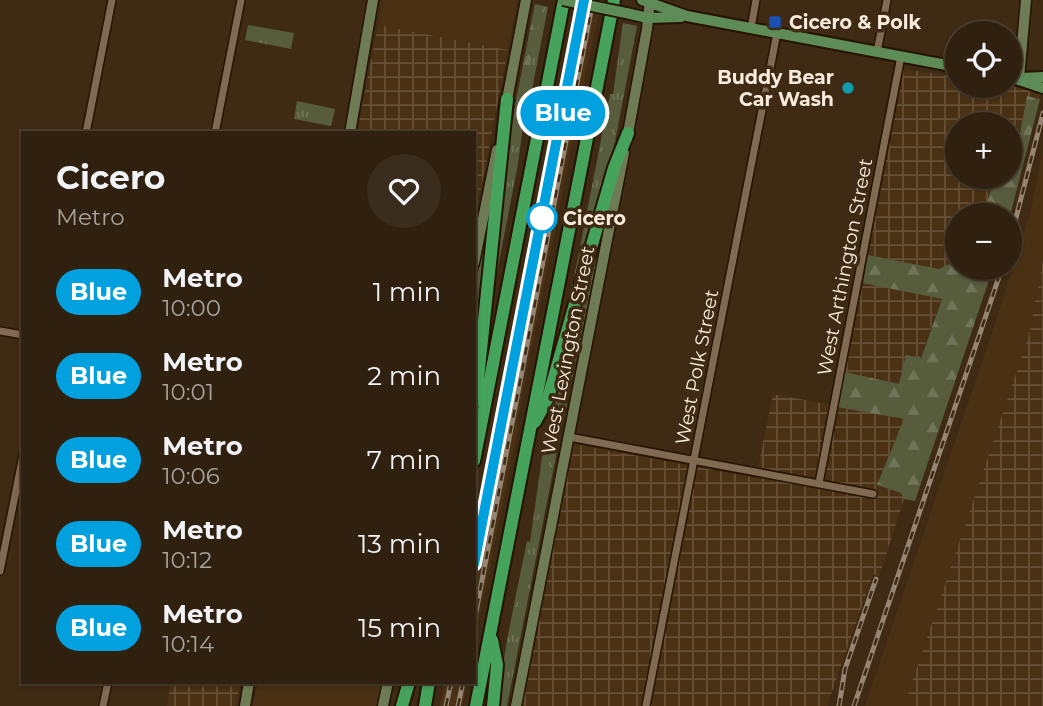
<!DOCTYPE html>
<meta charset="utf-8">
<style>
:root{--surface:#2f200f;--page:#3b2d1d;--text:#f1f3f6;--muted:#a7a39e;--line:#4a3e2f}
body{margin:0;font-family:Montserrat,sans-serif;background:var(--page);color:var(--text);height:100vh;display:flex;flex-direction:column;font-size:26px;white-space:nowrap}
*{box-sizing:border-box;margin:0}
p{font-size:23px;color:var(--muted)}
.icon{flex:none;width:38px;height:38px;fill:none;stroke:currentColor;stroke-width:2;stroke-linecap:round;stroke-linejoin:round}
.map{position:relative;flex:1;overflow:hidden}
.details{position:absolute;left:21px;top:131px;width:455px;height:553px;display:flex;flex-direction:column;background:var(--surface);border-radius:0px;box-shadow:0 2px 5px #0004,0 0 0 2px var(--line)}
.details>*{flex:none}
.badge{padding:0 14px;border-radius:23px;font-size:24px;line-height:46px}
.controls{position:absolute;left:945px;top:21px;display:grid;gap:14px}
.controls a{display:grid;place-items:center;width:77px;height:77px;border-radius:50%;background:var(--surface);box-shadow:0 2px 5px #0004,0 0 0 2px var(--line);font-size:35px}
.map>.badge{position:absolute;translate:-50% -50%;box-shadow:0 0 0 4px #fff}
.round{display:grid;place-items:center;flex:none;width:74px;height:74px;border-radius:37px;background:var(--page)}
.headline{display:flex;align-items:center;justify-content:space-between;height:119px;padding:0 35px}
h1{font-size:33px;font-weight:700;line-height:52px}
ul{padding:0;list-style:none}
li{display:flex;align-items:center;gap:21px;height:84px;padding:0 35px}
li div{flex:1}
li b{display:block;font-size:26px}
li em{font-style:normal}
li .badge{min-width:77px;font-weight:700;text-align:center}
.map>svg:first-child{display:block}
.built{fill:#4a3114}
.industrial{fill:url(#industrial-grid)}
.grass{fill:url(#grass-tufts)}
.forest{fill:url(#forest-firs)}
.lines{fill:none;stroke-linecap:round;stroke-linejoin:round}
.street-casing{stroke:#251300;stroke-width:10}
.secondary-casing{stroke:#251300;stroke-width:13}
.primary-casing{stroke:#251300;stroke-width:14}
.highway-casing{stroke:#251300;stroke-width:16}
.street{stroke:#816a52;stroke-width:7}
.secondary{stroke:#6f7b55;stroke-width:10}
.primary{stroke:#5d8c57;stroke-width:10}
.highway{stroke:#45a35b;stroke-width:12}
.rail-casing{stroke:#958572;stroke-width:5}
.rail{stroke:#3f2b14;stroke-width:2.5;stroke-dasharray:8;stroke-linecap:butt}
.primary-bridge-casing{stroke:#251300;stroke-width:14;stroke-linecap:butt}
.primary-bridge{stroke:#5d8c57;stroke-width:10}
.line-casing{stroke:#fff;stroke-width:16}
.line{stroke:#00a1de;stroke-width:10}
.transit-dot{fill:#1a4fb4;stroke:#3f2b14;stroke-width:2.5}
.culture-dot{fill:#0f9aa8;stroke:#3f2b14;stroke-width:2.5}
.stop-dot{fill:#fff;stroke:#00a1de;stroke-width:3.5}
.labels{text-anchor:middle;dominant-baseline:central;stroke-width:7;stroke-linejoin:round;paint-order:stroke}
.poi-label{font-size:19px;font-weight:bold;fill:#f9ecde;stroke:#3f2b14;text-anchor:start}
.stop-label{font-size:19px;font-weight:bold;fill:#f9ecde;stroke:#3f2b14;text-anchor:start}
.street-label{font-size:19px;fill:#f9ecde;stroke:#3f2b14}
</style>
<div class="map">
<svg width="1043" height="706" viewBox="0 0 1043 706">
<defs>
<pattern id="industrial-grid" width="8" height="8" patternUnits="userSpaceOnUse" patternTransform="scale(1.75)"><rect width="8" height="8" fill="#4a3114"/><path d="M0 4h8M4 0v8" fill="none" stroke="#654f36"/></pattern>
<pattern id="grass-tufts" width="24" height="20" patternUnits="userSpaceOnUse" patternTransform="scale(1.75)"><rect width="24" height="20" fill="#575c3d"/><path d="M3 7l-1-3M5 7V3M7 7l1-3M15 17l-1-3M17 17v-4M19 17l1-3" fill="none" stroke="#707459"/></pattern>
<pattern id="forest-firs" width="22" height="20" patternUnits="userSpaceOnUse" patternTransform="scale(1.75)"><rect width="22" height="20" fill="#575c3d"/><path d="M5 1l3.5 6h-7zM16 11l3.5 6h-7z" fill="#707459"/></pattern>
</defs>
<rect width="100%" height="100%" fill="#3f2b14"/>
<g class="built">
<path d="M 382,0 L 517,0 L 508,50 L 378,25 Z"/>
<path d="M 576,0 L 602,0 L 585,78 L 517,422 L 519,425 L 474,644 L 474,530 L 494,428 L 492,426 L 494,419 L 504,378 L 575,17 L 573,13 Z"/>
<path d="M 1043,151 L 1043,259 L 1029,335 L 904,706 L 865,706 L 996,321 L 1031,210 Z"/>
<path d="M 258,683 L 258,682 L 382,683 L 377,706 L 253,706 Z"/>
<path d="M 444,683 L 467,683 L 462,706 L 440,706 Z"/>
</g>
<g class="industrial">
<path d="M 378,25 L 508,50 L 474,224 L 474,133 L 357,133 Z"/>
<path d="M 904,69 L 957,77 L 957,86 L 1007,86 L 1041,91 L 1040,99 L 1027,96 L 1020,133 L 1010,140 L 1010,124 L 957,124 L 957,177 L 995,177 L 983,215 L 957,215 L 957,260 L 939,270 L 868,255 Z"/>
<path d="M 1043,259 L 1043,706 L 904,706 L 1029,335 Z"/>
<path d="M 863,283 L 942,298 L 920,358 L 899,384 L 845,372 Z"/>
<path d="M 773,394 L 904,419 L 877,485 L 901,493 L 904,499 L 879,576 L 873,575 L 827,706 L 522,706 L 573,444 L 756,478 Z"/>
<path d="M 171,683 L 171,682 L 240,683 L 236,706 L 167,706 Z"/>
</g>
<g class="grass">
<path d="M 535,4 L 548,7 L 525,126 L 523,126 L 518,164 L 497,272 L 494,271 L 504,174 L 506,174 L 512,124 Z"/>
<path d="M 623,23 L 637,26 L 614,147 L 574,293 L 571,293 L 610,94 L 613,94 Z"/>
<path d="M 248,25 L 294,33 L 291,49 L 245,40 Z"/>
<path d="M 297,101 L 335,109 L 331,126 L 294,119 Z"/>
<path d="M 492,202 L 477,352 L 474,355 L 474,294 Z"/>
<path d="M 606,215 L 564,419 L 563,420 L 554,417 L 548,421 Z"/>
<path d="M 544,443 L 549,451 L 557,451 L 507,706 L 498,706 C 503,651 516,596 527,541 L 530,542 Z"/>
</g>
<g class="forest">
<path d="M 535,4 L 546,7 L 538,28 L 522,101 L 518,110 L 514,111 Z"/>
<path d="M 1027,96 L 1040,99 L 1010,216 L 983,215 L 995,177 L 1010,177 L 1010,140 L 1020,133 Z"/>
<path d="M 868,255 L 939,269 L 957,260 L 957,268 L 993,268 L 915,501 L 904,499 L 901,493 L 877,485 L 904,419 L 837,407 L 845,372 L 899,384 L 906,355 L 921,358 L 942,299 L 863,283 Z"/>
</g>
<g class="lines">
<g class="street-casing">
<g id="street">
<path d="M 751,28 L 756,0"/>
<path d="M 877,52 L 887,0"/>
<path d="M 86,133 L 112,0"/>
<path d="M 215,133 L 241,0"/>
<path d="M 0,331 L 23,335"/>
<path d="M 569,437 L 873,494"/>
<path d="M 819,483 L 901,56"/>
<path d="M 0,571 L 23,455"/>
<path d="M 103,706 L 108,682"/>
<path d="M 646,706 L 777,33"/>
</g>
</g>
<g class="secondary-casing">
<g id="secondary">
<path d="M 1019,78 L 1026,0"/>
<path d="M 506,105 L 526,0"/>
<path d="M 350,133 L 373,0"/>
<path d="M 627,139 L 647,29 L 650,0"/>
<path d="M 474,263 L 497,150"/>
<path d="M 245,706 L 249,682"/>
<path d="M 383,706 L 388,682"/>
<path d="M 516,706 L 624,153"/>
</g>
</g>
<g class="primary-casing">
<g id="primary">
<path d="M 642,0 L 687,16 L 957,67"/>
<path d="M 626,13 L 648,18 L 681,17"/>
<path d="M 1010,77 L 1043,88"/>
<path d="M 1021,78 L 1043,77"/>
</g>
</g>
<g class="highway-casing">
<g id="highway">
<path d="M 484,404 L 478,379 L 507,99"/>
<path d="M 535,422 L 548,398 L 614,168 L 628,133"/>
<path d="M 474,461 L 564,0"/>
<path d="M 492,640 L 497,665 L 493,706"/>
<path d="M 402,706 L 409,682"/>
<path d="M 425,706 L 429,682"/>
<path d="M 476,706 L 614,0"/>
</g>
</g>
<use href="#street" class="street"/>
<use href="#secondary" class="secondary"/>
<use href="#primary" class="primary"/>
<use href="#highway" class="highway"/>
<g class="rail-casing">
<g id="rail">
<path d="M 1010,241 L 1043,113"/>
<path d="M 1010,258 L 1018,231"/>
<path d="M 474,564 L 505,405"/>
<path d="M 474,622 L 593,0"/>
<path d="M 446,706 L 451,682"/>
<path d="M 458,706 L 463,682"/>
<path d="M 839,706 L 845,669 L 876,579"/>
<path d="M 854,706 L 1002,268"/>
</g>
</g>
<use href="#rail" class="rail"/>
<g class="primary-bridge-casing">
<path id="primary-bridge" d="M 563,0 L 626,13"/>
</g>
<use href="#primary-bridge" class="primary-bridge"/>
</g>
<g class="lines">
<g class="line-casing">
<path id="line" d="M 474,564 L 584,0"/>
</g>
<use href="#line" class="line"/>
</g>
<rect class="transit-dot" x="768" y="15" width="14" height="14" rx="3.5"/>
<circle class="culture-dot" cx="848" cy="88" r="7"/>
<circle class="stop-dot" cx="542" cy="218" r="14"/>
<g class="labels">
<g class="poi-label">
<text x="789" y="22">Cicero &amp; Polk</text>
<text x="834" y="77" text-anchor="end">Buddy Bear<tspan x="834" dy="22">Car Wash</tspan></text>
</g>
<g class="stop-label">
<text x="563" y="218">Cicero</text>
</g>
<g class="street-label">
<text transform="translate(845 267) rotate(-79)">West Arthington Street</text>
<text transform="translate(568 350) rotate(-79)">West Lexington Street</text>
<text transform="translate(697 367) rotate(-79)">West Polk Street</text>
</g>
</g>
</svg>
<div class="controls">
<a><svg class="icon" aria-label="locate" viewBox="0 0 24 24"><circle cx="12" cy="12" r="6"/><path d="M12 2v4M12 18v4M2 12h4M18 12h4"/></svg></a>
<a>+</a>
<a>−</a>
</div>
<b class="badge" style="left:563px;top:113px;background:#00a1de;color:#fff">Blue</b>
<section class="details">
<div class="headline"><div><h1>Cicero</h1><p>Metro</p></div><a class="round"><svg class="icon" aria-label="heart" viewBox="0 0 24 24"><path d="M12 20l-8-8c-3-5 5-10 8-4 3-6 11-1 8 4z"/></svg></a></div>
<ul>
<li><span class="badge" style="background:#00a1de;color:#fff">Blue</span><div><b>Metro</b><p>10:00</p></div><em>1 min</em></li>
<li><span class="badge" style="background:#00a1de;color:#fff">Blue</span><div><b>Metro</b><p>10:01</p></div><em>2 min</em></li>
<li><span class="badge" style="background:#00a1de;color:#fff">Blue</span><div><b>Metro</b><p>10:06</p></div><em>7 min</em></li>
<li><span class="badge" style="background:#00a1de;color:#fff">Blue</span><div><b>Metro</b><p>10:12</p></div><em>13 min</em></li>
<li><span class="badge" style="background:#00a1de;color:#fff">Blue</span><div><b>Metro</b><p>10:14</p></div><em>15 min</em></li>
</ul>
</section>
</div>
